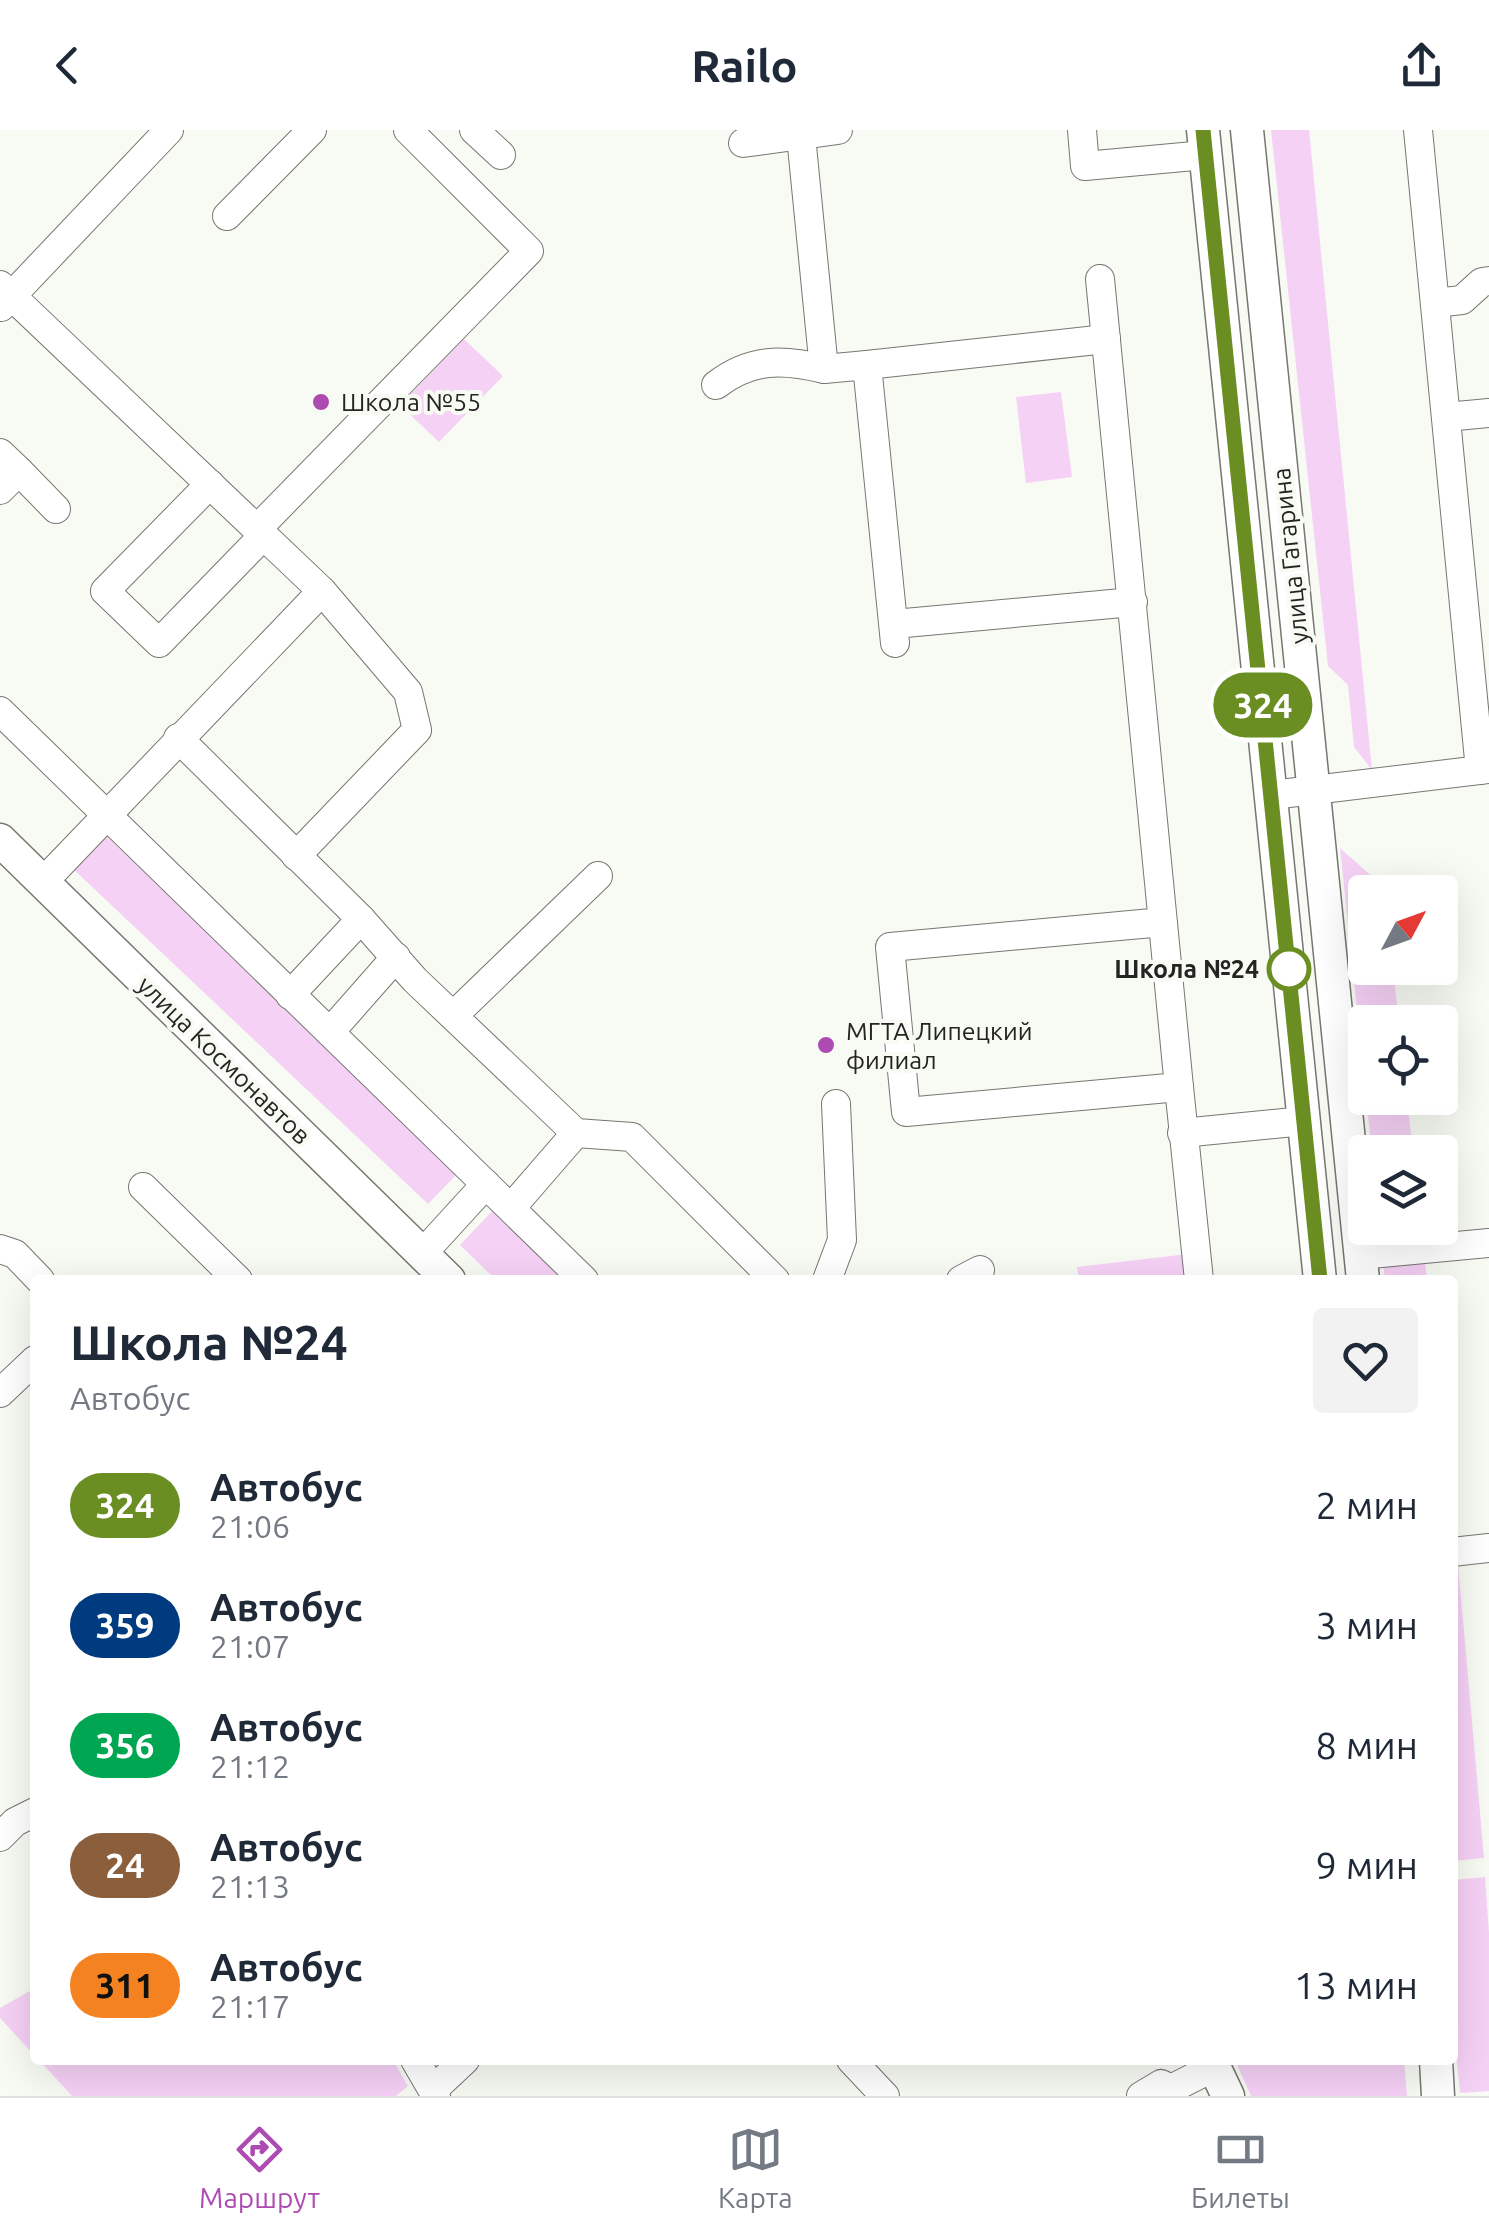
<!DOCTYPE html>
<html lang="ru">
<meta charset="utf-8">
<style>
:root{--surface:#fff;--page:#f2f2f3;--text:#1f2937;--muted:#747a83;--line:#e0e1e3;--accent:#ae4bb2}
body{margin:0;font-family:Ubuntu,sans-serif;background:var(--page);color:var(--text);height:100vh;display:flex;flex-direction:column;font-size:38px;white-space:nowrap}
*{box-sizing:border-box;margin:0}
p{font-size:32px;color:var(--muted)}
.icon{flex:none;width:55px;height:55px;fill:none;stroke:currentColor;stroke-width:2;stroke-linecap:round;stroke-linejoin:round}
.map{position:relative;flex:1;overflow:hidden}
.side{position:absolute;left:30px;top:1145px;width:1428px;height:790px;display:flex;flex-direction:column;background:var(--surface);border-radius:10px;box-shadow:0 10px 40px #0002}
.side>*{flex:none}
.badge{padding:0 20px;border-radius:32px;font-size:35px;line-height:65px}
.needle{width:65px;rotate:49deg}
.fabs{position:absolute;left:1348px;top:745px;display:grid;gap:20px}
.fabs a{display:grid;place-items:center;width:110px;height:110px;border-radius:10px;background:var(--surface);box-shadow:0 10px 40px #0002;font-size:50px}
.map>.badge{position:absolute;translate:-50% -50%;box-shadow:0 0 0 5px #fff}
.round{display:grid;place-items:center;flex:none;width:105px;height:105px;border-radius:10px;background:var(--page)}
.headline{display:flex;align-items:center;justify-content:space-between;height:170px;padding:0 40px}
h1{font-size:48px;font-weight:700;line-height:75px}
ul{padding:0;list-style:none}
li{display:flex;align-items:center;gap:30px;height:120px;padding:0 40px}
li div{flex:1}
li b{display:block;font-size:38px}
li em{font-style:normal}
li .badge{min-width:110px;font-weight:700;text-align:center}
header{display:flex;justify-content:space-between;align-items:center;height:130px;padding:0 40px;background:var(--surface);font-size:45px;font-weight:700}
.tabs{display:flex;justify-content:space-around;align-items:center;height:140px;border-top:2px solid var(--line);background:var(--surface);font-size:28px;color:var(--muted)}
.tabs a{display:grid;justify-items:center;gap:5px}
.tabs .on{color:var(--accent)}
.map>svg:first-child{display:block}
.green{fill:#f6d1f6}
.lines{fill:none;stroke-linecap:round;stroke-linejoin:round}
.minor-casing{stroke:#757770;stroke-width:30}
.major-casing{stroke:#757770;stroke-width:35}
.minor{stroke:#fff;stroke-width:28}
.major{stroke:#fff;stroke-width:32}
.line-casing{stroke:#fff;stroke-width:22}
.line{stroke:#6b8e23;stroke-width:15}
.poi-dot{fill:#ae4bb2;stroke:#f8fbf3;stroke-width:4}
.stop-dot{fill:#fff;stroke:#6b8e23;stroke-width:5}
.labels{text-anchor:middle;dominant-baseline:central;stroke-width:8;stroke-linejoin:round;paint-order:stroke}
.poi-label{font-size:25px;fill:#242522;stroke:#f8fbf3;text-anchor:start}
.street-label{font-size:25px;fill:#242522;stroke:#f8fbf3}
.stop-label{font-size:25px;font-weight:bold;fill:#242522;stroke:#f8fbf3;text-anchor:end}
</style>
<header><svg class="icon" aria-label="back" viewBox="0 0 24 24"><path d="M15 5l-7 7 7 7"/></svg>Railo<svg class="icon" aria-label="share" viewBox="0 0 24 24"><path d="M12 15V3M7 8l5-5 5 5M5 13v7h14v-7"/></svg></header>
<div class="map">
<svg width="1489" height="1966" viewBox="0 0 1489 1966">
<rect width="100%" height="100%" fill="#f8fbf3"/>
<g class="green">
<path d="M 1271,0 L 1309,0 L 1372,640 L 1354,617 L 1348,555 L 1328,536 Z"/>
<path d="M 464,209 L 503,246 L 439,312 L 400,275 Z"/>
<path d="M 1061,262 L 1072,347 L 1026,353 L 1016,267 Z"/>
<path d="M 102,702 L 458,1043 L 428,1074 L 71,737 Z"/>
<path d="M 1340,718 L 1384,757 L 1384,762 L 1365,762 L 1365,838 L 1393,838 L 1399,892 L 1365,892 L 1365,958 Z"/>
<path d="M 1366,968 L 1407,968 L 1413,1022 L 1372,1022 Z"/>
<path d="M 496,1077 L 572,1150 L 496,1150 L 460,1115 Z"/>
<path d="M 1379,1098 L 1421,1098 L 1427,1150 L 1385,1150 Z"/>
<path d="M 1188,1124 L 1192,1150 L 1079,1150 L 1077,1137 Z"/>
<path d="M 1458,1433 L 1484,1728 L 1453,1731 L 1452,1434 Z"/>
<path d="M 1485,1747 L 1489,1803 L 1489,1961 L 1460,1963 L 1452,1885 L 1453,1750 Z"/>
<path d="M 35,1858 L 35,1926 L 0,1888 L 0,1878 Z"/>
<path d="M 39,1930 L 393,1930 L 408,1956 L 396,1966 L 72,1966 Z"/>
<path d="M 1235,1930 L 1404,1930 L 1407,1966 L 1251,1966 Z"/>
</g>
<g class="lines">
<g class="minor-casing">
<g id="minor">
<path d="M 474,0 L 501,25"/>
<path d="M 1082,0 L 1085,36 L 1205,25"/>
<path d="M 1418,0 L 1480,640"/>
<path d="M 801,6 L 824,239 L 867,235 L 895,513"/>
<path d="M 743,13 L 838,0"/>
<path d="M 227,86 L 312,0"/>
<path d="M 1100,149 C 1127,419 1154,688 1179,957 L 906,982 L 890,817 L 1163,792"/>
<path d="M 0,155 L 322,461 L 408,562 L 417,600 L 296,726"/>
<path d="M 1435,173 L 1462,170 L 1482,152 L 1489,151"/>
<path d="M 1,177 L 169,0"/>
<path d="M 867,235 L 1106,209"/>
<path d="M 716,255 C 751,228 783,229 824,239"/>
<path d="M 1446,287 L 1489,283"/>
<path d="M 0,323 L 19,341 L 0,360"/>
<path d="M 19,341 L 56,379"/>
<path d="M 210,354 L 105,461 L 159,513 L 263,406"/>
<path d="M 257,399 L 529,121 L 408,0"/>
<path d="M 894,494 L 1133,472"/>
<path d="M 0,581 L 584,1150"/>
<path d="M 178,608 L 361,789 L 415,850 L 576,1003 L 632,1007 L 775,1150"/>
<path d="M 1272,665 L 1489,639"/>
<path d="M 43,752 L 322,461"/>
<path d="M 290,865 L 361,789"/>
<path d="M 454,885 L 598,746"/>
<path d="M 330,902 L 396,827"/>
<path d="M 1179,957 L 1199,1150"/>
<path d="M 1182,1003 L 1304,991"/>
<path d="M 143,1057 L 238,1150"/>
<path d="M 511,1078 L 576,1003"/>
<path d="M 0,1119 L 15,1124 L 40,1150"/>
<path d="M 422,1124 L 486,1054"/>
<path d="M 1360,1125 L 1489,1113"/>
<path d="M 827,1150 L 842,1110 L 836,974"/>
<path d="M 961,1150 L 980,1140"/>
<path d="M 0,1263 L 35,1230"/>
<path d="M 1452,1422 L 1489,1418"/>
<path d="M 0,1707 L 15,1692 L 35,1682"/>
<path d="M 415,1930 L 436,1966"/>
<path d="M 851,1930 L 885,1966"/>
<path d="M 433,1960 L 465,1930"/>
<path d="M 1141,1966 L 1161,1954 L 1171,1959 L 1214,1937"/>
</g>
</g>
<g class="major-casing">
<g id="major">
<path d="M 1203,0 L 1320,1150"/>
<path d="M 1247,0 L 1363,1150"/>
<path d="M 0,710 L 449,1150"/>
<path d="M 1211,1930 L 1228,1966"/>
<path d="M 1436,1930 L 1438,1966"/>
</g>
</g>
<use href="#minor" class="minor"/>
<use href="#major" class="major"/>
</g>
<g class="lines">
<g class="line-casing">
<path id="line" d="M 1203,0 L 1320,1150"/>
</g>
<use href="#line" class="line"/>
</g>
<g class="poi-dot">
<circle cx="321" cy="272" r="10"/>
<circle cx="826" cy="915" r="10"/>
</g>
<circle class="stop-dot" cx="1289" cy="839" r="20"/>
<g class="labels">
<g class="poi-label">
<text x="341" y="272">Школа №55</text>
<text x="846" y="901">МГТА Липецкий<tspan x="846" dy="29">филиал</tspan></text>
</g>
<g class="street-label">
<text transform="translate(1290 426) rotate(-96)">улица Гагарина</text>
<text transform="translate(224 930) rotate(44)">улица Космонавтов</text>
</g>
<g class="stop-label">
<text x="1259" y="839">Школа №24</text>
</g>
</g>
</svg>
<div class="fabs">
<a><svg class="needle" viewBox="-14 -14 28 28"><path d="M0-13l5 13h-10z" fill="#e53935"/><path d="M0 13l5-13h-10z" fill="#747a83"/></svg></a>
<a><svg class="icon" aria-label="locate" viewBox="0 0 24 24"><circle cx="12" cy="12" r="6"/><path d="M12 2v4M12 18v4M2 12h4M18 12h4"/></svg></a>
<a><svg class="icon" aria-label="layers" viewBox="0 0 24 24"><path d="M12 4l9 5-9 5-9-5zM3 14l9 5 9-5"/></svg></a>
</div>
<b class="badge" style="left:1263px;top:575px;background:#6b8e23;color:#fff">324</b>
<section class="side">
<div class="headline"><div><h1>Школа №24</h1><p>Автобус</p></div><a class="round"><svg class="icon" aria-label="heart" viewBox="0 0 24 24"><path d="M12 20l-8-8c-3-5 5-10 8-4 3-6 11-1 8 4z"/></svg></a></div>
<ul>
<li><span class="badge" style="background:#6b8e23;color:#fff">324</span><div><b>Автобус</b><p>21:06</p></div><em>2 мин</em></li>
<li><span class="badge" style="background:#003b80;color:#fff">359</span><div><b>Автобус</b><p>21:07</p></div><em>3 мин</em></li>
<li><span class="badge" style="background:#00a651;color:#fff">356</span><div><b>Автобус</b><p>21:12</p></div><em>8 мин</em></li>
<li><span class="badge" style="background:#8b5e3c;color:#fff">24</span><div><b>Автобус</b><p>21:13</p></div><em>9 мин</em></li>
<li><span class="badge" style="background:#f58220;color:#111">311</span><div><b>Автобус</b><p>21:17</p></div><em>13 мин</em></li>
</ul>
</section>
</div>
<nav class="tabs">
<a class="on"><svg class="icon" aria-label="directions" viewBox="0 0 24 24"><path d="M12 3l9 9-9 9-9-9zM9 14v-3h6M13 9l2 2-2 2"/></svg>Маршрут</a>
<a><svg class="icon" aria-label="map" viewBox="0 0 24 24"><path d="M3 6l6-2 6 2 6-2v14l-6 2-6-2-6 2zM9 4v14M15 6v14"/></svg>Карта</a>
<a><svg class="icon" aria-label="tickets" viewBox="0 0 24 24"><path d="M3 7h18v10H3zM15 7v10"/></svg>Билеты</a>
</nav>
